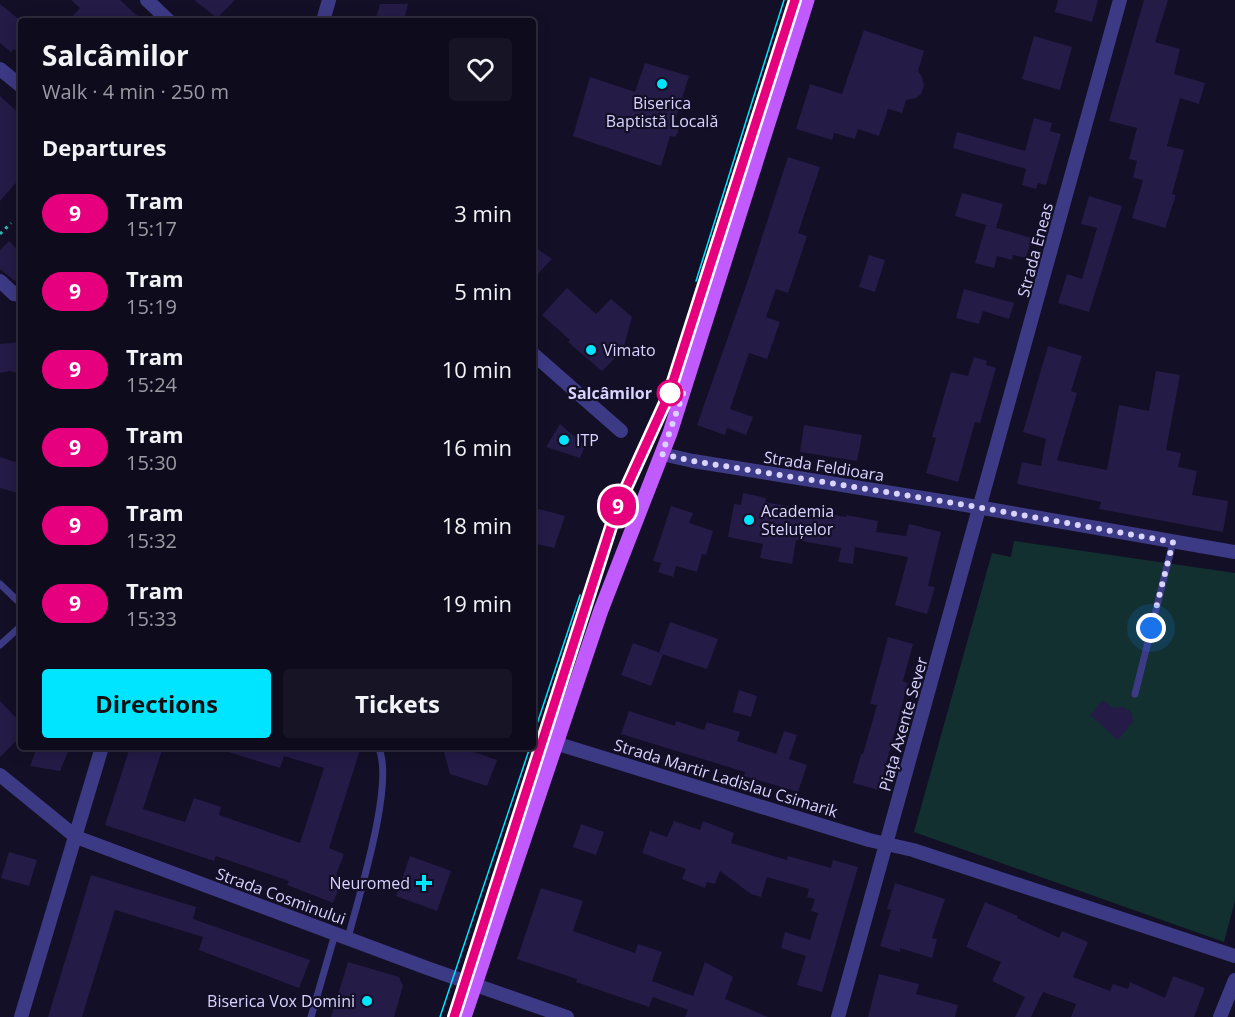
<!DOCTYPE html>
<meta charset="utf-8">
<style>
:root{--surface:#0e0b1c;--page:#171425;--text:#f1f3f6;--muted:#9b9ba3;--line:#2e2b3b;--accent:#00e5ff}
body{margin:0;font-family:"Open Sans",sans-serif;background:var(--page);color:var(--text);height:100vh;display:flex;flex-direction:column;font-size:22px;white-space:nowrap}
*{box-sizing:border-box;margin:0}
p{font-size:20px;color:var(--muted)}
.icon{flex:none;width:33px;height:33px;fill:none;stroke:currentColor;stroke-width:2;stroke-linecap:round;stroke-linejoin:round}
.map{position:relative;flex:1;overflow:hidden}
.drawer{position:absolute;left:18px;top:18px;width:518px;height:732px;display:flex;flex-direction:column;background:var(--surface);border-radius:6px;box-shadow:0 3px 15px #0003,0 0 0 2px var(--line)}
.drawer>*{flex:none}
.badge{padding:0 12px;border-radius:20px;font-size:21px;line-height:39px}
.you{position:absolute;width:30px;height:30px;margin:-15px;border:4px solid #fff;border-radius:50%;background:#1a73e8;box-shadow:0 0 0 9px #1a73e833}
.map>.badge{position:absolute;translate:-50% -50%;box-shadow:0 0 0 3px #fff}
h2{padding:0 24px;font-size:22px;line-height:54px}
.round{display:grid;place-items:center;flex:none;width:63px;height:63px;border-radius:6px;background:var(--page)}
.overview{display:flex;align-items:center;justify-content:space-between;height:102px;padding:0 24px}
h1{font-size:28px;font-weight:700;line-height:45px}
.cta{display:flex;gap:12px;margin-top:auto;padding:12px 24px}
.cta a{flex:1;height:69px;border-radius:6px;background:var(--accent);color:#111;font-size:24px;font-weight:700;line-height:69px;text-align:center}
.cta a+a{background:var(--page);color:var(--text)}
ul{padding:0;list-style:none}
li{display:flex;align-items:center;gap:18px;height:78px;padding:0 24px}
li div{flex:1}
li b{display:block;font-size:22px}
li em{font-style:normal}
li .badge{min-width:66px;font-weight:700;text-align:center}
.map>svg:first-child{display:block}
.green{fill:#12302f}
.building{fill:#241b47}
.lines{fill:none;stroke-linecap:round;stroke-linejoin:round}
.path{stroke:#2fb8b0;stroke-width:3;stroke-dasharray:3 4.5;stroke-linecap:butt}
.service{stroke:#3d3a85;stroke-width:7}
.minor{stroke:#3d3a85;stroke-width:14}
.primary{stroke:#c25bff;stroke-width:15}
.tram{stroke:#00e5ff;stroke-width:1.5}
.line-casing{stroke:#fff;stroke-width:14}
.line{stroke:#e6007e;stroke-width:9}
.walk{stroke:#d9d4ff;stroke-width:6;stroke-dasharray:0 10.8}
.poi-dot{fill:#00e5ff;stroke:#130f26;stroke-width:2}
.stop-dot{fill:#fff;stroke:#e6007e;stroke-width:3}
.labels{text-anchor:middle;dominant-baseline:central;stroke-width:4.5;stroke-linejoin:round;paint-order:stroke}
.poi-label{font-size:16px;fill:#d9d4ff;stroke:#130f26;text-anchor:start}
.street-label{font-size:16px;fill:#d9d4ff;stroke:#130f26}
.stop-label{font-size:16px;font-weight:bold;fill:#d9d4ff;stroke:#130f26;text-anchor:end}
</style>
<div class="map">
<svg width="1235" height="1017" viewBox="0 0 1235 1017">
<rect width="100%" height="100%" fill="#130f26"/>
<path class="green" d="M 1014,541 L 1235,573 L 1235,901 L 1224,942 L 914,832 L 992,553 L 1011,557 Z"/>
<g class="building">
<path d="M 71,0 L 120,0 L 143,21 L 68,21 L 80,8 Z"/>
<path d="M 194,0 L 235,0 L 217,18 Z"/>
<path d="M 1058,0 L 1098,0 L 1092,22 L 1055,12 Z"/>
<path d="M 1144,0 L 1168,0 L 1155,42 L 1180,49 L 1174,74 L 1205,83 L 1199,104 L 1180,98 L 1167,146 L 1184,150 L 1172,194 L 1176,195 L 1165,228 L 1132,218 L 1143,180 L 1133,178 L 1137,161 L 1129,159 L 1137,128 L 1109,121 Z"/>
<path d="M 0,4 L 21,21 L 21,55 L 14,49 L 11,52 L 0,43 Z"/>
<path d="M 380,4 L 408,4 L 404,21 L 375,21 Z"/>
<path d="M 864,30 L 924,51 L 918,71 L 922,77 L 924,86 L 921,94 L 916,98 L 906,100 L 902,113 L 888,109 L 879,136 L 858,129 L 855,139 L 834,133 L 832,140 L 796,129 L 810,84 L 842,94 Z"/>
<path d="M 1034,36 L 1072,47 L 1060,90 L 1022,79 Z"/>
<path d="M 645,63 L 689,76 L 675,121 L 678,127 L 678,132 L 675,137 L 670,136 L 661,166 L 573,136 L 590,77 L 635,92 Z"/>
<path d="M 0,96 L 21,115 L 21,177 L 0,201 Z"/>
<path d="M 1034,118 L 1052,123 L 1050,131 L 1061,134 L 1046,185 L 1038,183 L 1036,189 L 1022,185 L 1026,169 L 953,148 L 957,132 L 1025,151 Z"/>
<path d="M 788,157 L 820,167 L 798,233 L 807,236 L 788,293 L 776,289 L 766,317 L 780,322 L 767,359 L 749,353 L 730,409 L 753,417 L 746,435 L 727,428 L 725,435 L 697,425 L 748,280 Z"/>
<path d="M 962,193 L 1003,204 L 996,228 L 955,216 Z"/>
<path d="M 1089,196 L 1122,206 L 1089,312 L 1058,303 L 1067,274 L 1082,279 L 1097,228 L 1081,224 Z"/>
<path d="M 986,225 L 1032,238 L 1026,258 L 1013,255 L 1012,260 L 997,256 L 994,268 L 975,263 Z"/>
<path d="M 9,241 L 21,253 L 21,286 L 0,269 L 0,250 Z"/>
<path d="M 532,245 L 552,259 L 532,280 Z"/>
<path d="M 869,255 L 885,260 L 875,292 L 859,287 Z"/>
<path d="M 567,288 L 596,314 L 611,299 L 632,317 L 623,350 L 602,371 L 568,342 L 570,340 L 542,315 Z"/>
<path d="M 964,289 L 1014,303 L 1009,319 L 983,311 L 979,324 L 956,318 Z"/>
<path d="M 21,342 L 21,374 L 10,371 L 0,373 L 0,344 Z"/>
<path d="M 1048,346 L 1082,356 L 1071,391 L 1077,393 L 1057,460 L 1060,461 L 1107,470 L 1119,405 L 1149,411 L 1156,371 L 1180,375 L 1166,450 L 1181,453 L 1178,467 L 1197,471 L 1192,495 L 1228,501 L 1223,532 L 1099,509 L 1101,502 L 1017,484 L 1022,462 L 1041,466 L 1046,439 L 1023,432 Z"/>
<path d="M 974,357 L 987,361 L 986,365 L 996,368 L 980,423 L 975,422 L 958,482 L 926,473 L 936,438 L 932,437 L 951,372 L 968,376 Z"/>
<path d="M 560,424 L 585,446 L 580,458 L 546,447 Z"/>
<path d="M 804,425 L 862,435 L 857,461 L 800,452 Z"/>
<path d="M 0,457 L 21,464 L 21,494 L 0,488 Z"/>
<path d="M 743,493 L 766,498 L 765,502 L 846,517 L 846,515 L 878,521 L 876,532 L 906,536 L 909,524 L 941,532 L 928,586 L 935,587 L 927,614 L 895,605 L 908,557 L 855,547 L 853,564 L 838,562 L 841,548 L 796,540 L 792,564 L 760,558 L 763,544 L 728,537 L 734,504 L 741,505 Z"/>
<path d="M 671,506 L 693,513 L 689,523 L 713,531 L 706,555 L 702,554 L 697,572 L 676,566 L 673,577 L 658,572 L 661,563 L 653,561 Z"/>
<path d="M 532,507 L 565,516 L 554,548 L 532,543 Z"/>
<path d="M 670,622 L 718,639 L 707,669 L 659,653 Z"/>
<path d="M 888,637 L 913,644 L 903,681 L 908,683 L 879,790 L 853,783 L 861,754 L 863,754 L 877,705 L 870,704 Z"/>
<path d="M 633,643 L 663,654 L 651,686 L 621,675 Z"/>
<path d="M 739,690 L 757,696 L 751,717 L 733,712 Z"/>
<path d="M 1103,700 L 1113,708 L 1124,707 L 1132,713 L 1133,722 L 1118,740 L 1090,715 Z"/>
<path d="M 0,701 L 21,723 L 21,736 L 0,757 Z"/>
<path d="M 629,711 L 675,726 L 676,721 L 704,730 L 707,722 L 740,732 L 737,741 L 776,754 L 784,731 L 797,735 L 789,759 L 807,765 L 798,792 L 744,776 L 745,772 L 621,734 Z"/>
<path d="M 37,747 L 70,747 L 60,771 L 30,766 Z"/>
<path d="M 130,747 L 163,747 L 143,809 L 185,822 L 194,798 L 221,807 L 219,815 L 300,843 L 324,768 L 284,756 L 280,768 L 222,750 L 223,747 L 350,747 L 360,750 L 329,848 L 344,854 L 336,875 L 343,878 L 333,903 L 287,885 L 289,881 L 239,864 L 216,856 L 214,861 L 105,825 Z"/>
<path d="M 449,747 L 459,747 L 497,760 L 487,786 L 450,774 L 444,752 Z"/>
<path d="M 674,821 L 700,830 L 703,821 L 734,833 L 731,843 L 787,860 L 788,856 L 831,868 L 833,860 L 858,867 L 822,992 L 797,985 L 806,956 L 781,948 L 785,932 L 810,940 L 818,913 L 811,911 L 815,899 L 807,897 L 809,889 L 767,877 L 761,897 L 751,894 L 720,871 L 715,884 L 707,882 L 705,888 L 682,879 L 686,869 L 642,853 L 650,831 L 667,837 Z"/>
<path d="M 581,824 L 604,832 L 596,855 L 573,847 Z"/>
<path d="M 9,852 L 37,860 L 29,886 L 1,878 Z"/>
<path d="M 410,856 L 451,871 L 437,911 L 396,896 Z"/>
<path d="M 91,875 L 196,907 L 193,919 L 310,960 L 299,988 L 199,950 L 203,937 L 115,910 L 82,1017 L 48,1017 Z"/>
<path d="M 895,883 L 945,899 L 932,938 L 937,939 L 932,958 L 900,948 L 900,952 L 880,946 L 891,910 L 887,909 Z"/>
<path d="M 541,888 L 583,901 L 573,931 L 635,953 L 638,944 L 662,952 L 652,981 L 693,996 L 705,962 L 733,977 L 725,999 L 768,1017 L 685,1017 L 688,1010 L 653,997 L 649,1007 L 576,982 L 577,979 L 517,959 Z"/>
<path d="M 985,902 L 1018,916 L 1017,918 L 1059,938 L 1062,931 L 1088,942 L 1073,977 L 1110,991 L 1113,984 L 1128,989 L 1130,982 L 1165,998 L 1173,976 L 1205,988 L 1194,1017 L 1071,1017 L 1076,1004 L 1043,992 L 1031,1017 L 1015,1017 L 1025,997 L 992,981 L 1001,962 L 966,947 Z"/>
<path d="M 348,962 L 399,977 L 403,986 L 394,1017 L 331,1017 Z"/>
<path d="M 879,974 L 919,984 L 916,994 L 958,1005 L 955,1017 L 868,1017 Z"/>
</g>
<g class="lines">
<path class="path" d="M 0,234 L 11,223"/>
<g class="service">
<path d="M 0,584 L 21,604"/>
<path d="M 0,645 L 21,626"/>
<path d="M 1135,694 L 1173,542"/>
<path d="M 348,938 C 358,899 396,780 378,747"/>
<path d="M 311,1017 L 335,934"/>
</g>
<g class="minor">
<path d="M 147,0 L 169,21"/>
<path d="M 323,21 L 329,0"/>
<path d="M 0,69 L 21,86"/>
<path d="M 0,281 L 14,294 L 21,295"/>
<path d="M 532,353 L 621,431"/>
<path d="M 662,454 L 693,461 L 960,504 L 1235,552"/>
<path d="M 555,743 L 869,840 L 913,850 L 1235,956"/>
<path d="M 0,775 L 76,837 L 427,968 L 567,1017"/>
<path d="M 21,1017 L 102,747"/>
<path d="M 838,1017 L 1120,0"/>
<path d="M 1220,1017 L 1235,980"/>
</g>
<path class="primary" d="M 464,1017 L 601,610 L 670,433 L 807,0"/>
<g class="tram">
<path d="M 696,281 L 784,0"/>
<path d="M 532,739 L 580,595"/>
<path d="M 440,1017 L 530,747"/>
<path d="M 454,1017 L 617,508 L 669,394 L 795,0"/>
</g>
</g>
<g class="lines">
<g class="line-casing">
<path id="line" d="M 454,1017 L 617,508 L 669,394 L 795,0"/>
</g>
<use href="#line" class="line"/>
<path class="walk" d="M 670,393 L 685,388 L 662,454 L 693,461 L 960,504 L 1173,542 L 1151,628"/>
</g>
<g class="poi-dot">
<circle cx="662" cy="84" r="6"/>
<circle cx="591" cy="350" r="6"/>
<circle cx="564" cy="440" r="6"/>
<circle cx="749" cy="520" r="6"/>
<path d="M421 874h6v6h6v6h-6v6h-6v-6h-6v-6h6z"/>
<circle cx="367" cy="1001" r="6"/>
</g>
<circle class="stop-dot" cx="670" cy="393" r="12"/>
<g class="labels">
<g class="poi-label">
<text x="662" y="103" text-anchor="middle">Biserica<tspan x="662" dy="18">Baptistă Locală</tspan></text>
<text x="603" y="350">Vimato</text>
<text x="576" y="440">ITP</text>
<text x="761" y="511">Academia<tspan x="761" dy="18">Steluțelor</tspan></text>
<text x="410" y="883" text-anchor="end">Neuromed</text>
<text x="355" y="1001" text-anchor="end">Biserica Vox Domini</text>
</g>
<g class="street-label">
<text transform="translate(1035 250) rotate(-75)">Strada Eneas</text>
<text transform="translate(824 466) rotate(9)">Strada Feldioara</text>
<text transform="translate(903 724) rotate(-74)">Piața Axente Sever</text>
<text transform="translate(726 778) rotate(17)">Strada Martir Ladislau Csimarik</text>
<text transform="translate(281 896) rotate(20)">Strada Cosminului</text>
</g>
<g class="stop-label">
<text x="652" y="393">Salcâmilor</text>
</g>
</g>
</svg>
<div class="you" style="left:1151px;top:628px"></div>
<b class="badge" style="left:618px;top:506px;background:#e6007e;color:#fff">9</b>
<section class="drawer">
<div class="overview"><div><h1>Salcâmilor</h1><p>Walk · 4 min · 250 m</p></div><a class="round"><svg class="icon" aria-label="heart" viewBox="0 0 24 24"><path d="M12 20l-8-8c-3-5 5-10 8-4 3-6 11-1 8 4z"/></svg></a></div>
<h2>Departures</h2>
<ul>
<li><span class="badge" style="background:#e6007e;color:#fff">9</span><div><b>Tram</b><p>15:17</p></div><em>3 min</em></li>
<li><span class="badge" style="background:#e6007e;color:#fff">9</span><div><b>Tram</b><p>15:19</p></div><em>5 min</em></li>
<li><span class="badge" style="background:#e6007e;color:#fff">9</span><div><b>Tram</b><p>15:24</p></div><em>10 min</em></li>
<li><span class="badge" style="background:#e6007e;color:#fff">9</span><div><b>Tram</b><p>15:30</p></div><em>16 min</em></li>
<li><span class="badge" style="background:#e6007e;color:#fff">9</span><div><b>Tram</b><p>15:32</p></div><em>18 min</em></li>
<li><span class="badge" style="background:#e6007e;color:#fff">9</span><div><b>Tram</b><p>15:33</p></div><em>19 min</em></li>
</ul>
<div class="cta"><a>Directions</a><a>Tickets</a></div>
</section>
</div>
